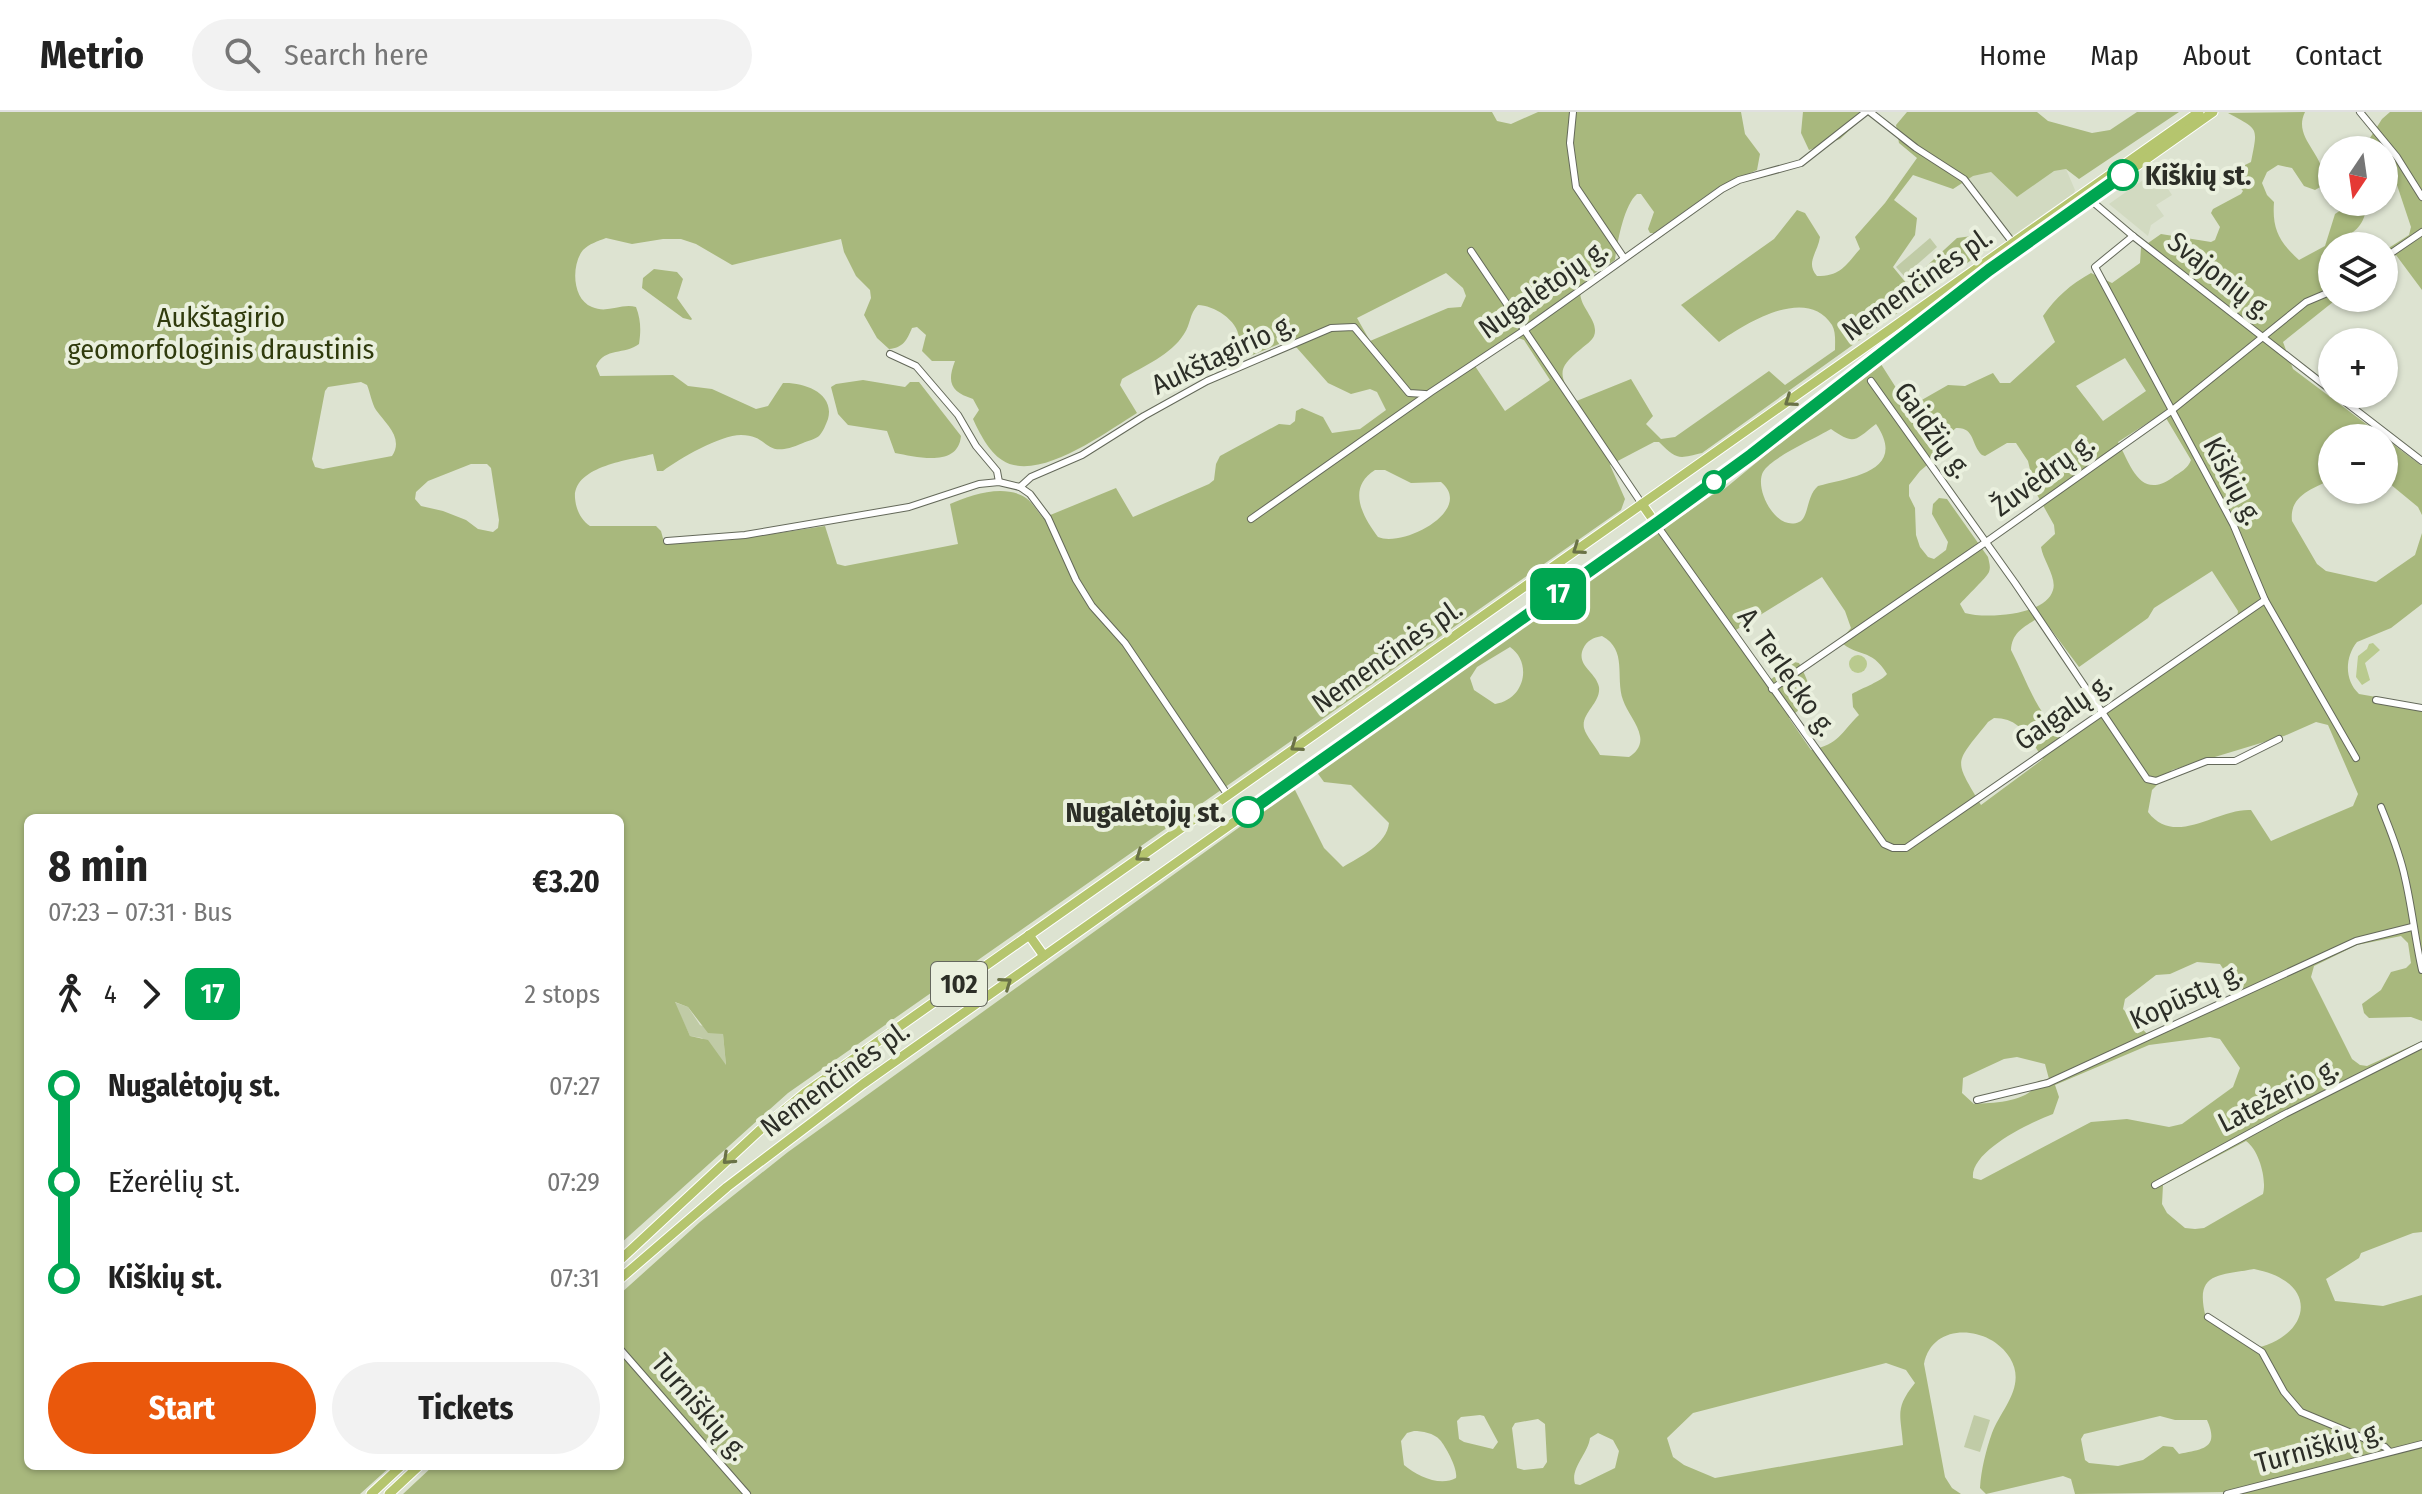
<!DOCTYPE html>
<meta charset="utf-8">
<style>
:root{--surface:#fff;--page:#f2f2f2;--text:#222;--muted:#767676;--line:#e0e0e0;--accent:#ea580c}
body{margin:0;font-family:"Fira Sans Condensed",sans-serif;background:var(--page);color:var(--text);height:100vh;display:flex;flex-direction:column;font-size:30px;white-space:nowrap}
*{box-sizing:border-box;margin:0}
p{font-size:26px;color:var(--muted)}
.icon{flex:none;width:44px;height:44px;fill:none;stroke:currentColor;stroke-width:2;stroke-linecap:round;stroke-linejoin:round}
.map{position:relative;flex:1;overflow:hidden}
.details{position:absolute;left:24px;top:702px;width:600px;height:656px;display:flex;flex-direction:column;background:var(--surface);border-radius:12px;box-shadow:0 2px 6px #0004}
.details>*{flex:none}
.badge{padding:0 16px;border-radius:12px;font-size:28px;line-height:52px}
.needle{width:52px;rotate:193deg}
.fabs{position:absolute;left:2318px;top:24px;display:grid;gap:16px}
.fabs a{display:grid;place-items:center;width:80px;height:80px;border-radius:50%;background:var(--surface);box-shadow:0 2px 6px #0004;font-size:40px}
.map>.badge{position:absolute;translate:-50% -50%;box-shadow:0 0 0 4px #fff}
.legs{display:flex;align-items:center;gap:12px;height:88px;padding:0 24px;font-size:26px}
.legs p{margin-inline-start:auto}
.summary{display:flex;align-items:center;justify-content:space-between;height:136px;padding:0 24px}
h1{font-size:44px;font-weight:700;line-height:60px}
.button{display:flex;gap:16px;margin-top:auto;padding:16px 24px}
.button a{flex:1;height:92px;border-radius:48px;background:var(--accent);color:#fff;font-size:32px;font-weight:700;line-height:92px;text-align:center}
.button a+a{background:var(--page);color:var(--text)}
ul{padding:0 24px;list-style:none}
li{display:flex;align-items:center;gap:28px;height:96px;font-size:30px}
li i{display:grid;place-items:center;width:12px;height:100%;margin:0 10px;background:currentColor}
li i::after{content:'';width:20px;height:20px;margin:-10px;border:6px solid;border-radius:50%;background:var(--surface)}
li p{margin-inline-start:auto}
li:first-child i{background:linear-gradient(#0000 50%,currentColor 0)}
li:last-child i{background:linear-gradient(currentColor 50%,#0000 0)}
header{display:flex;align-items:center;gap:48px;box-sizing:border-box;height:112px;padding:0 40px;background:var(--surface);border-bottom:2px solid var(--line)}
header strong{font-size:38px}
nav{display:flex;gap:44px;margin-inline-start:auto;font-size:28px}
.search{width:560px;height:72px;background:var(--page);display:flex;align-items:center;gap:20px;box-sizing:border-box;padding:0 28px;border-radius:44px;color:var(--muted);font-size:30px}
.map>svg:first-child{display:block}
.built{fill:#d2dac1}
.green{fill:#c0cba6}
.forest{fill:#a8b87d;fill-rule:evenodd}
.water{fill:#b9ca8e}
.lines{fill:none;stroke-linecap:round;stroke-linejoin:round}
.minor-casing{stroke:#64695a;stroke-width:8}
.primary-casing{stroke:#fff;stroke-width:11}
.minor{stroke:#fff;stroke-width:6}
.primary{stroke:#b5c56e;stroke-width:9}
.oneway{stroke:#6a7247}
.line-1-casing{stroke:#fff;stroke-width:18}
.line-1{stroke:#00a651;stroke-width:12}
.stop-1-dot{fill:#fff;stroke:#00a651;stroke-width:4}
.labels{text-anchor:middle;dominant-baseline:central;stroke-width:8;stroke-linejoin:round;paint-order:stroke}
.shield{fill:#eaf0de;stroke:#65685e;stroke-width:2}
.shield-label{font-size:26px;font-weight:bold;fill:#2c2e27}
.stop-label{font-size:28px;font-weight:bold;fill:#2c2e27;stroke:#eaf0de;text-anchor:start}
.street-label{font-size:28px;fill:#2c2e27;stroke:#eaf0de}
.park-label{font-size:28px;fill:#303b0d;stroke:#eaf0de}
</style>
<header>
<strong>Metrio</strong>
<div class="search"><svg class="icon" aria-label="search" viewBox="0 0 24 24"><circle cx="10" cy="10" r="6"/><path d="M15 15l6 6"/></svg>Search here</div>
<nav><a>Home</a><a>Map</a><a>About</a><a>Contact</a></nav>
</header>
<div class="map">
<svg width="2422" height="1382" viewBox="0 0 2422 1382">
<rect width="100%" height="100%" fill="#dde3d1"/>
<g class="built">
<path d="M 2066,57 L 2075,78 L 2074,81 L 2015,122 L 2004,126 L 1964,71 L 1972,64 L 1991,60 L 2017,85 L 2053,59 Z"/>
<path d="M 2156,59 L 2172,83 L 2156,93 L 2164,104 L 2151,113 L 2148,124 L 2109,92 Z"/>
</g>
<g class="green">
<path d="M 1930,126 L 1937,135 L 1904,164 L 1896,155 Z"/>
<path d="M 674,890 L 688,895 L 700,913 L 723,922 L 726,954 L 702,926 L 690,924 Z"/>
<path d="M 1974,1303 L 1990,1308 L 1980,1340 L 1964,1335 Z"/>
</g>
<g class="forest">
<path d="M 0,0 L 1492,0 L 1497,9 L 1511,12 L 1538,0 L 1741,0 L 1745,22 L 1760,42 L 1757,58 L 1717,76 L 1654,121 L 1650,121 L 1648,117 L 1654,100 L 1641,82 L 1637,82 C 1624,93 1617,131 1615,148 C 1605,155 1591,162 1584,171 C 1570,190 1601,206 1594,224 C 1592,229 1585,233 1581,237 C 1555,258 1560,262 1574,290 L 1631,267 L 1653,304 L 1646,312 L 1661,327 L 1675,325 L 1769,259 L 1785,273 L 1835,238 C 1835,230 1836,220 1832,213 C 1807,173 1746,211 1719,230 L 1681,193 L 1774,127 L 1797,98 L 1805,101 L 1820,125 C 1818,140 1805,151 1817,164 C 1841,164 1845,154 1860,137 L 1855,125 L 1885,91 L 1917,46 L 1899,31 L 1896,13 L 1907,0 L 2037,0 L 2048,9 L 2092,21 L 2110,18 L 2137,0 L 2179,0 L 2079,67 L 2066,57 L 2054,59 L 2017,85 L 1991,60 L 1973,64 L 1953,77 L 1913,63 L 1894,88 L 1917,106 L 1915,123 L 1893,155 L 1907,172 L 1957,126 L 1972,124 L 1984,139 L 1702,341 C 1678,347 1677,348 1659,330 L 1654,330 L 1610,353 L 1625,387 L 1621,398 L 788,981 L 620,1132 L 620,706 L 28,706 L 28,1354 L 391,1354 L 360,1382 L 0,1382 ZM 606,126 L 632,132 L 663,127 L 681,127 L 696,132 L 732,153 L 841,127 L 844,140 L 856,164 L 870,178 L 871,186 L 864,203 L 877,226 L 889,237 C 903,236 907,228 912,216 L 917,215 L 926,223 L 922,239 L 932,249 L 955,249 C 946,272 952,280 973,287 L 979,298 L 973,307 C 979,320 989,340 1002,348 C 1037,372 1106,320 1137,301 L 1120,273 L 1122,267 C 1144,254 1171,243 1184,222 C 1191,212 1189,202 1198,193 C 1213,193 1238,208 1239,226 C 1240,233 1234,239 1230,245 L 1233,251 L 1284,230 L 1297,236 L 1328,271 L 1351,282 L 1370,277 L 1377,280 L 1386,298 L 1360,317 L 1332,321 L 1323,305 L 1302,296 L 1296,299 L 1295,309 L 1290,313 L 1279,312 L 1220,344 L 1216,352 L 1214,368 L 1209,372 L 1133,405 L 1116,376 L 1043,406 C 1038,400 1032,390 1026,386 C 1004,371 971,383 950,392 L 958,432 L 845,454 L 837,452 L 825,414 L 731,428 L 668,432 L 664,430 L 661,419 L 656,414 L 590,414 C 580,407 576,397 575,386 C 573,354 630,348 653,342 L 657,359 L 663,359 C 679,347 720,323 741,323 C 772,323 762,349 803,331 C 807,329 816,327 819,324 C 823,320 826,312 828,307 C 835,281 804,270 783,271 L 768,294 L 756,297 L 712,277 L 688,274 L 673,263 L 600,264 L 596,254 C 605,235 625,243 639,232 C 641,219 641,208 636,195 C 621,191 607,202 592,195 C 572,187 571,153 583,138 C 589,132 598,129 606,126 ZM 1446,161 L 1463,176 L 1466,184 L 1461,195 L 1448,196 L 1370,229 L 1357,206 ZM 1518,226 L 1524,228 L 1550,268 L 1505,299 L 1475,254 ZM 361,270 L 367,273 C 370,280 372,292 376,298 C 386,312 404,326 392,344 L 323,357 L 315,355 L 312,347 L 325,279 L 328,275 ZM 471,352 L 487,352 L 491,356 L 499,408 L 498,416 L 493,420 L 478,417 L 466,408 L 443,399 L 421,394 L 415,387 L 416,380 L 428,369 ZM 1375,358 L 1385,358 L 1411,371 L 1441,370 C 1475,398 1403,436 1378,425 C 1363,405 1346,376 1375,358 ZM 675,890 L 688,895 L 708,921 L 723,922 L 726,953 L 708,928 L 690,924 Z"/>
<path d="M 1803,0 L 1869,0 L 1840,27 L 1809,38 L 1801,21 Z"/>
<path d="M 2305,0 C 2291,28 2331,45 2322,74 L 2315,78 L 2304,74 L 2292,56 L 2278,53 L 2267,60 L 2262,71 L 2267,83 L 2274,90 C 2272,117 2279,130 2299,148 L 2325,134 L 2335,102 L 2341,98 L 2341,90 L 2367,91 C 2363,130 2338,118 2328,144 L 2332,154 L 2332,186 L 2338,186 L 2283,230 L 2293,257 L 2422,354 L 2422,403 L 2418,395 L 2384,367 L 2384,326 L 2332,326 L 2332,367 C 2313,377 2289,383 2292,409 L 2317,452 L 2326,459 L 2376,470 L 2415,443 L 2422,421 L 2422,492 L 2391,516 L 2357,530 C 2345,545 2344,568 2359,582 L 2422,593 L 2422,909 L 2411,905 L 2369,906 L 2364,901 L 2362,892 L 2381,878 L 2391,860 L 2406,856 L 2411,851 L 2408,831 L 2401,824 L 2357,833 L 2314,854 L 2311,865 L 2352,947 L 2360,953 L 2367,954 L 2422,929 L 2422,1120 L 2413,1121 L 2361,1141 L 2359,1146 L 2326,1167 L 2335,1189 L 2383,1194 L 2422,1183 L 2422,1382 L 2229,1382 L 2228,1380 L 2075,1382 L 2071,1367 L 2063,1364 L 1986,1382 L 1980,1376 C 1981,1358 1986,1338 1992,1321 C 2001,1297 2027,1274 2010,1246 C 1990,1213 1932,1209 1924,1252 L 1945,1365 L 1952,1376 L 1961,1382 L 403,1382 L 433,1354 L 620,1354 L 620,1182 L 700,1110 L 788,1040 L 1294,676 L 1324,736 L 1343,755 C 1360,745 1387,732 1389,711 L 1351,673 L 1324,670 L 1316,659 L 1712,383 L 1722,379 L 1879,249 L 1900,282 L 1913,293 L 1948,273 L 1965,274 L 1993,261 L 2000,271 L 2010,271 L 2055,230 L 2043,204 C 2056,185 2070,173 2091,161 L 2112,171 L 2140,151 L 2141,136 L 2161,122 L 2211,130 L 2215,128 L 2220,115 L 2211,101 L 2213,97 L 2241,82 L 2243,79 L 2232,66 L 2233,59 L 2251,50 C 2258,14 2259,18 2228,1 ZM 2125,246 L 2146,279 L 2103,309 L 2076,274 ZM 2163,301 L 2191,348 C 2188,357 2180,360 2172,366 C 2140,388 2131,354 2118,330 ZM 1876,312 C 1908,359 1852,365 1818,374 C 1806,384 1809,406 1799,410 C 1776,420 1754,377 1763,360 C 1772,345 1814,327 1831,317 C 1855,334 1855,328 1876,312 ZM 1956,316 C 1975,315 1971,333 1982,343 L 1985,344 L 2007,331 L 2016,331 L 2028,349 L 2035,379 L 2054,413 L 2055,422 L 2041,435 C 2043,448 2057,466 2053,478 C 2046,504 1985,507 1965,501 L 1960,492 C 1966,485 1987,465 1989,460 C 1991,455 1989,450 1988,445 L 1947,387 L 1939,386 L 1933,392 L 1932,402 L 1948,430 L 1946,438 L 1934,447 L 1928,445 L 1920,435 L 1916,423 L 1915,396 L 1909,384 L 1909,373 L 1920,359 L 1939,343 L 1948,323 ZM 2212,459 L 2238,499 L 2236,512 L 2067,626 C 2036,604 2028,570 2011,538 C 2012,519 2026,514 2041,504 L 2079,555 L 2148,506 L 2154,496 ZM 1822,465 L 1845,499 L 1851,516 L 1840,529 C 1857,546 1871,535 1887,562 C 1882,569 1862,576 1852,582 L 1853,595 L 1859,603 C 1840,621 1840,632 1811,638 L 1789,606 C 1815,586 1813,578 1799,551 L 1794,550 L 1766,571 L 1731,521 ZM 1602,524 C 1628,538 1615,565 1623,588 C 1627,600 1638,612 1640,624 C 1642,633 1636,641 1629,645 L 1600,643 C 1596,635 1586,624 1584,616 C 1581,601 1601,591 1599,575 C 1596,560 1576,554 1583,537 C 1587,528 1593,526 1602,524 ZM 1510,535 C 1532,550 1526,587 1495,592 L 1474,578 L 1470,566 L 1477,555 ZM 1994,606 C 2021,606 2030,627 2043,647 L 1981,693 C 1953,646 1954,653 1988,610 ZM 2316,610 L 2328,613 L 2358,682 L 2353,694 L 2271,729 L 2251,698 C 2217,696 2175,736 2148,700 L 2152,678 L 2172,658 L 2284,624 ZM 2197,850 L 2220,852 L 2233,872 L 2229,884 L 2212,898 L 2151,926 L 2123,897 L 2125,887 L 2156,863 L 2170,862 ZM 2210,925 L 2220,927 L 2240,956 L 2233,975 L 2182,1012 L 2169,1015 L 2127,1007 L 2091,1010 L 1981,1068 L 1973,1066 C 1970,1039 2031,1010 2053,1002 L 2059,985 L 2055,973 L 2149,933 ZM 2017,945 L 2045,952 L 2049,967 L 2038,969 C 2031,990 1995,991 1974,992 L 1962,981 L 1963,966 L 2004,947 ZM 2246,1029 C 2259,1038 2267,1067 2263,1082 L 2204,1116 L 2195,1117 L 2185,1116 L 2167,1101 L 2162,1092 L 2163,1073 ZM 2254,1157 C 2325,1171 2308,1228 2251,1237 L 2206,1206 C 2194,1160 2217,1164 2254,1157 ZM 1886,1251 L 1906,1258 L 1915,1271 C 1894,1297 1901,1303 1903,1333 L 1715,1366 L 1684,1353 L 1673,1345 L 1667,1326 L 1693,1301 ZM 1480,1303 L 1484,1304 L 1498,1330 L 1493,1337 L 1464,1330 L 1459,1327 L 1457,1309 L 1461,1305 ZM 2160,1304 L 2175,1308 L 2207,1308 C 2220,1337 2202,1337 2179,1342 L 2173,1335 L 2163,1334 L 2143,1348 L 2118,1354 L 2089,1351 L 2085,1348 L 2081,1327 L 2084,1322 ZM 1538,1307 L 1545,1312 L 1547,1350 L 1543,1356 L 1524,1358 L 1517,1356 L 1512,1316 L 1515,1311 ZM 1414,1319 C 1422,1319 1434,1321 1440,1328 C 1446,1335 1458,1357 1456,1366 C 1440,1375 1417,1364 1404,1353 L 1401,1329 L 1407,1321 ZM 1598,1321 L 1613,1328 L 1619,1339 L 1615,1356 L 1580,1373 L 1575,1372 C 1570,1356 1588,1342 1590,1326 Z"/>
<path d="M 2390,0 L 2422,0 L 2422,178 L 2396,143 L 2384,152 L 2384,139 L 2409,123 L 2411,115 L 2395,67 L 2384,51 L 2384,38 L 2375,38 L 2370,26 L 2382,7 Z"/>
<path d="M 654,157 L 677,160 L 683,167 L 677,186 L 692,207 L 691,208 L 683,206 L 642,176 L 643,166 Z"/>
<path d="M 863,268 L 905,275 L 910,270 L 919,270 L 961,324 C 958,356 917,345 895,341 L 887,319 L 848,313 L 838,302 L 831,275 L 836,272 Z"/>
</g>
<g class="water">
<path d="M 2373,531 L 2380,538 L 2365,551 L 2370,568 L 2362,573 L 2356,565 L 2358,544 L 2367,537 L 2369,532 Z"/>
<circle cx="1858" cy="552" r="9"/>
</g>
<g class="lines">
<g class="minor-casing">
<g id="minor">
<path d="M 1573,0 L 1570,31 L 1576,75 L 1624,146"/>
<path d="M 1870,0 L 1916,36 L 1964,67 L 2013,131"/>
<path d="M 2360,0 L 2397,45 L 2422,85"/>
<path d="M 2087,85 L 2133,124 L 2332,279"/>
<path d="M 2133,124 L 2095,155 L 2233,412 L 2265,488 L 2356,646"/>
<path d="M 1471,139 L 1642,392"/>
<path d="M 2384,146 L 2422,120"/>
<path d="M 890,242 L 916,254 L 958,303 L 976,334 L 997,359 L 999,370"/>
<path d="M 1871,269 L 2015,471 L 2147,667 L 2156,669 L 2207,649 L 2235,649 L 2279,627"/>
<path d="M 2335,282 L 2422,349"/>
<path d="M 1020,375 L 1031,365 L 1082,343 L 1144,304 L 1207,269 L 1331,216 L 1354,215 L 1409,281 L 1425,282"/>
<path d="M 1251,407 L 1431,280 L 1523,219 L 1722,77 L 1739,68 L 1801,51 L 1866,0"/>
<path d="M 1656,412 L 1884,732 L 1893,736 L 1906,736 L 2265,488"/>
<path d="M 667,429 L 745,423 L 909,395 L 979,372 L 999,370 L 1020,375 L 1030,382 L 1048,406 L 1076,468 L 1092,494 L 1125,531 L 1227,682"/>
<path d="M 1772,577 L 1986,430 L 2171,299 L 2306,190 L 2332,179"/>
<path d="M 2376,588 L 2422,596"/>
<path d="M 2381,695 C 2390,718 2400,741 2405,766 C 2412,796 2415,827 2422,858"/>
<path d="M 1977,988 L 2048,971 L 2356,829 L 2412,815"/>
<path d="M 2155,1073 L 2283,1003 L 2422,933"/>
<path d="M 2208,1205 L 2262,1240 L 2284,1280 L 2301,1300 L 2385,1335 L 2389,1339"/>
<path d="M 620,1237 L 747,1382"/>
<path d="M 2227,1382 L 2422,1332"/>
</g>
</g>
<g class="primary-casing">
<g id="primary">
<path d="M 1642,392 L 1656,412"/>
<path d="M 1029,823 L 1044,844"/>
<path d="M 620,1148 L 759,1019 L 805,981 L 2199,0"/>
<path d="M 620,1167 L 727,1075 L 863,972 L 1656,412 L 1751,343 L 1989,158 L 2213,0"/>
<path d="M 371,1382 L 401,1354"/>
<path d="M 389,1382 L 419,1354"/>
</g>
</g>
<use href="#minor" class="minor"/>
<use href="#primary" class="primary"/>
</g>
<defs><path id="oneway-chevron" d="M-2-3.5L2.5 0L-2 3.5" fill="none" stroke-width="1.6" stroke-linecap="round" stroke-linejoin="round" transform="scale(2)"/></defs>
<g class="oneway">
<use href="#oneway-chevron" transform="translate(1790 289) rotate(145)"/>
<use href="#oneway-chevron" transform="translate(1578 437) rotate(145)"/>
<use href="#oneway-chevron" transform="translate(1296 634) rotate(145)"/>
<use href="#oneway-chevron" transform="translate(1141 744) rotate(145)"/>
<use href="#oneway-chevron" transform="translate(1006 871) rotate(-35)"/>
<use href="#oneway-chevron" transform="translate(728 1047) rotate(137)"/>
</g>
<g class="lines">
<g class="line-1-casing">
<path id="line-1" d="M 1248,700 L 1656,412 L 1751,343 L 1989,158 L 2123,63"/>
</g>
<use href="#line-1" class="line-1"/>
</g>
<g class="stop-1-dot">
<circle cx="2123" cy="63" r="14"/>
<circle cx="1714" cy="370" r="10"/>
<circle cx="1248" cy="700" r="14"/>
</g>
<g class="labels">
<rect class="shield" x="931" y="850" width="56" height="44" rx="6"/>
<g class="shield-label">
<text x="959" y="872">102</text>
</g>
<g class="stop-label">
<text x="2145" y="63">Kiškių st.</text>
<text x="1226" y="700" text-anchor="end">Nugalėtojų st.</text>
</g>
<g class="street-label">
<text transform="translate(2220 164) rotate(38)">Svajonių g.</text>
<text transform="translate(1917 172) rotate(-35)">Nemenčinės pl.</text>
<text transform="translate(1543 177) rotate(-35)">Nugalėtojų g.</text>
<text transform="translate(1223 242) rotate(-25)">Aukštagirio g.</text>
<text transform="translate(1933 318) rotate(54)">Gaidžių g.</text>
<text transform="translate(2043 363) rotate(-36)">Žuvėdrų g.</text>
<text transform="translate(2233 369) rotate(62)">Kiškių g.</text>
<text transform="translate(1387 544) rotate(-35)">Nemenčinės pl.</text>
<text transform="translate(1787 560) rotate(55)">A. Terlecko g.</text>
<text transform="translate(2063 600) rotate(-35)">Gaigalų g.</text>
<text transform="translate(2186 884) rotate(-25)">Kopūstų g.</text>
<text transform="translate(835 967) rotate(-36)">Nemenčinės pl.</text>
<text transform="translate(2278 983) rotate(-27)">Latežerio g.</text>
<text transform="translate(700 1295) rotate(49)">Turniškių g.</text>
<text transform="translate(2319 1335) rotate(-15)">Turniškių g.</text>
</g>
<g class="park-label">
<text x="221" y="205">Aukštagirio<tspan x="221" dy="32">geomorfologinis draustinis</tspan></text>
</g>
</g>
</svg>
<div class="fabs">
<a><svg class="needle" viewBox="-14 -14 28 28"><path d="M0-13l5 13h-10z" fill="#e53935"/><path d="M0 13l5-13h-10z" fill="#767676"/></svg></a>
<a><svg class="icon" aria-label="layers" viewBox="0 0 24 24"><path d="M12 4l9 5-9 5-9-5zM3 14l9 5 9-5"/></svg></a>
<a>+</a>
<a>−</a>
</div>
<b class="badge" style="left:1558px;top:482px;background:#00a651;color:#fff">17</b>
<section class="details">
<div class="summary"><div><h1>8 min</h1><p>07:23 – 07:31 · Bus</p></div><b>€3.20</b></div>
<div class="legs"><svg class="icon" aria-label="walk" viewBox="0 0 24 24"><circle cx="13" cy="4" r="2"/><path d="M13 8l-2 6 4 7M11 14l-3 7M7 12l3-4h3l4 4"/></svg>4<svg class="icon" aria-label="forward" viewBox="0 0 24 24"><path d="M9 5l7 7-7 7"/></svg><b class="badge" style="background:#00a651;color:#fff">17</b><p>2 stops</p></div>
<ul>
<li><i style="color:#00a651"></i><b>Nugalėtojų st.</b><p>07:27</p></li>
<li><i style="color:#00a651"></i><span>Ežerėlių st.</span><p>07:29</p></li>
<li><i style="color:#00a651"></i><b>Kiškių st.</b><p>07:31</p></li>
</ul>
<div class="button"><a>Start</a><a>Tickets</a></div>
</section>
</div>
